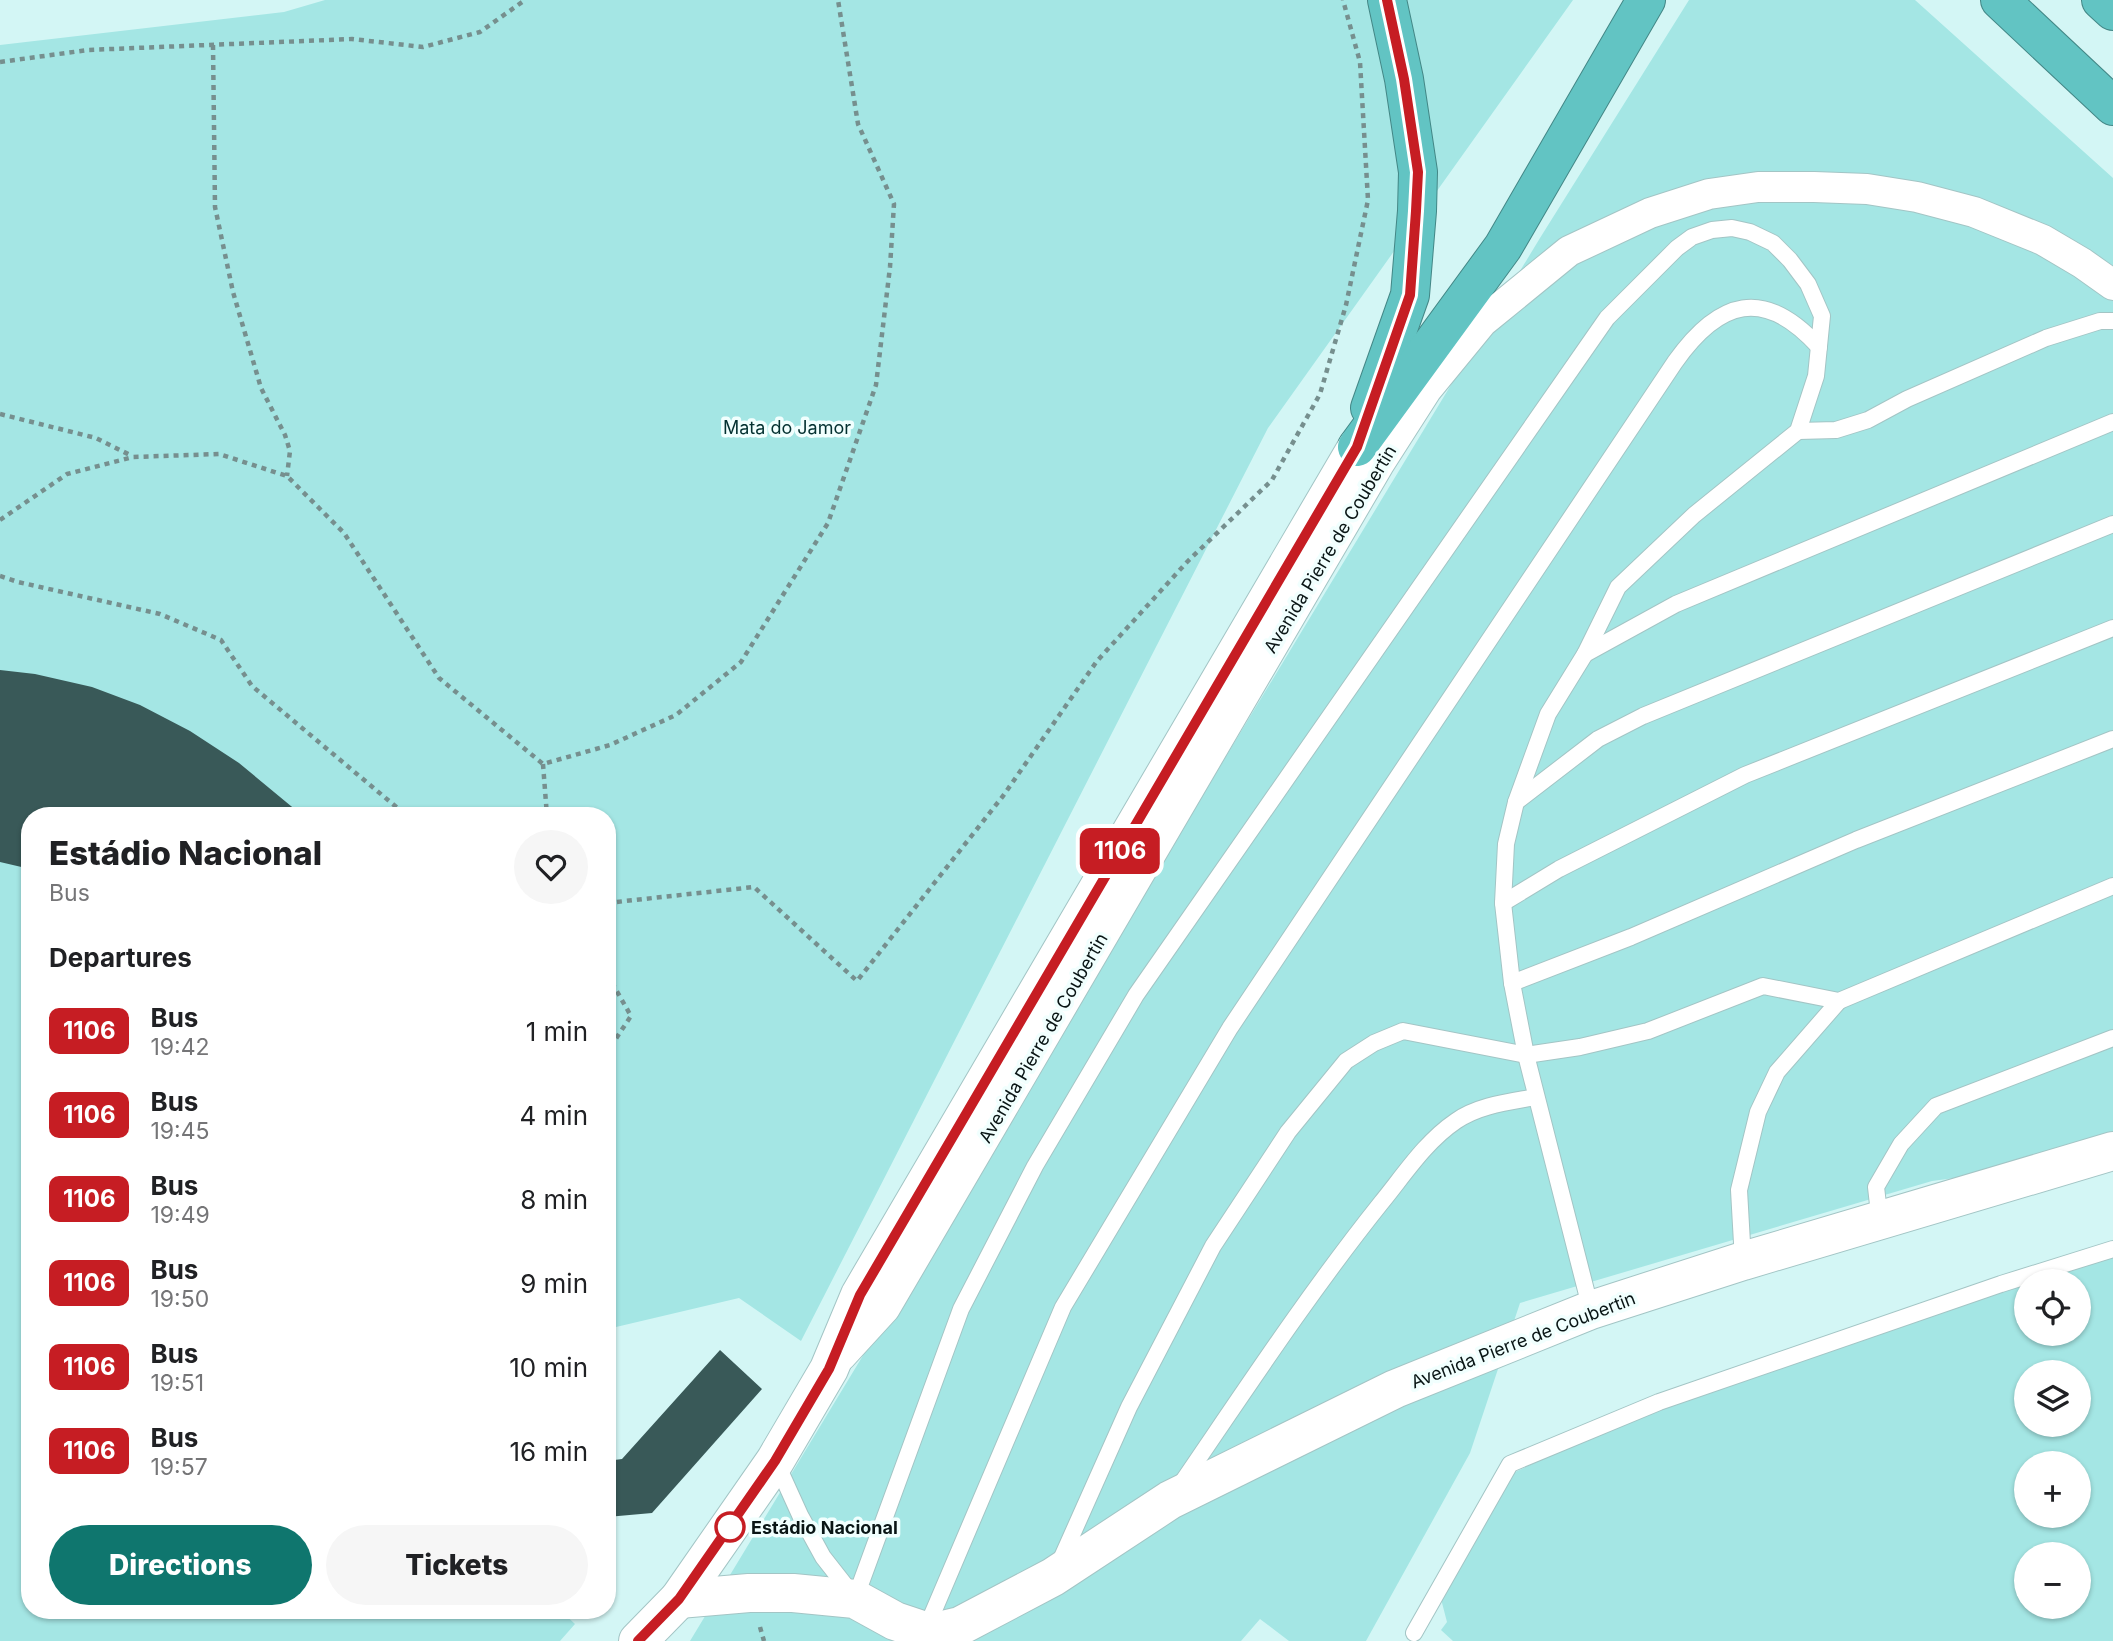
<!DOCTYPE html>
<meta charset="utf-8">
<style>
:root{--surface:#fff;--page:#f6f6f6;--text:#202124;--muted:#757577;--accent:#0f766e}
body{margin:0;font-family:Inter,sans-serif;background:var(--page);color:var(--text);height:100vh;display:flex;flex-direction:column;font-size:26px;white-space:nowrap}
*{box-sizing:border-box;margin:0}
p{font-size:23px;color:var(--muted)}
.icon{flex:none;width:38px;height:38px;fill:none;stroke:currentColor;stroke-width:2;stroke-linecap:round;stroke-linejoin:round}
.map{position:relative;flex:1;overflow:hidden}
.details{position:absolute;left:21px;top:807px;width:595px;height:812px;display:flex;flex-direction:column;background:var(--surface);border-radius:28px;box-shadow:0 2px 5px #0004}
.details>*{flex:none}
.badge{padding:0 14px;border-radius:10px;font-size:24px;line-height:46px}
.buttons{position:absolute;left:2014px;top:1269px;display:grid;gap:14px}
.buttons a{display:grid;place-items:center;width:77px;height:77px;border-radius:50%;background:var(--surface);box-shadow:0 2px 5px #0004;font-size:35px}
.map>.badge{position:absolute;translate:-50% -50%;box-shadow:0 0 0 4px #fff}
h2{padding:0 28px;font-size:26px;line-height:63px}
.round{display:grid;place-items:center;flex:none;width:74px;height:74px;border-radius:37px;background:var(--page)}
.headline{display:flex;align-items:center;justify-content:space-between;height:119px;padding:0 28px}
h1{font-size:33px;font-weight:800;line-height:52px}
.button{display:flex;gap:14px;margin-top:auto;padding:14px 28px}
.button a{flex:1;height:80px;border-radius:42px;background:var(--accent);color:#fff;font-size:28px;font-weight:800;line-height:80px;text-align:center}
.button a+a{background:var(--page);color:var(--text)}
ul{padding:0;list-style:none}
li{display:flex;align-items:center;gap:21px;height:84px;padding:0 28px}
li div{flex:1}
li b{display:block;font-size:26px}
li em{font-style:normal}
li .badge{min-width:77px;font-weight:700;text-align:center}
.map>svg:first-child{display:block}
.green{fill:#a4e6e4;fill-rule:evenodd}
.building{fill:#395958}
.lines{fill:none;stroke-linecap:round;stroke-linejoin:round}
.lane-casing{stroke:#a3c5c5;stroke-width:18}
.street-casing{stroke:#a3c5c5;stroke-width:32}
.secondary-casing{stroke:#a3c5c5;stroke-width:40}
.highway-casing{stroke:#438786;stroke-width:40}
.path{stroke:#768f8e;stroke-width:4.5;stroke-dasharray:5 5;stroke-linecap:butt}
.lane{stroke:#fff;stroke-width:16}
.street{stroke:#fff;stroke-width:30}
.secondary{stroke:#fff;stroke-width:38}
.highway{stroke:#62c4c3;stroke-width:38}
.line-casing{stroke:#fff;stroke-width:16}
.line{stroke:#c61d23;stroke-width:10}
.stop-dot{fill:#fff;stroke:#c61d23;stroke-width:3.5}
.labels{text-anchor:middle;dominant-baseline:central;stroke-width:7;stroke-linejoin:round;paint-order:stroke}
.park-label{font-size:18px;fill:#043131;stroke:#f1fffe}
.street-label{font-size:18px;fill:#091515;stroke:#f1fffe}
.stop-label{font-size:18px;font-weight:bold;fill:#091515;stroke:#f1fffe;text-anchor:start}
</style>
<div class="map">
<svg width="2113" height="1641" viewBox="0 0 2113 1641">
<rect width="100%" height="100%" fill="#d3f6f5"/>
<g class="green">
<path d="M 325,0 L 1573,0 L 1268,428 L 801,1341 L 739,1298 L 616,1327 L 615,1300 L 607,1300 L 607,816 L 30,816 L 30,1610 L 560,1610 L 575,1624 L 560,1641 L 0,1641 L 0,45 L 284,12 Z"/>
<path d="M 1689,0 L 1915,0 L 2113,178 L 2113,1157 L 1932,1181 L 1520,1303 L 1470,1453 L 1366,1641 L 1289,1641 L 1260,1619 L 1241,1641 L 690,1641 L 1540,238 Z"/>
<path d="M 2113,1257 L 2113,1641 L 1453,1641 L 1441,1630 L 1447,1622 L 1441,1599 L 1515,1472 L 1619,1424 L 2026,1284 L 2026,1334 L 2079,1334 L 2079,1281 L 2035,1281 ZM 2026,1372 L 2079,1372 L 2079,1424 L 2026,1424 ZM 2026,1463 L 2079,1463 L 2079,1516 L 2026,1516 ZM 2026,1554 L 2079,1554 L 2079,1606 L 2026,1606 Z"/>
</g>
<g class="building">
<path d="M 0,670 L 35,674 L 92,687 L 140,705 L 190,731 L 239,763 L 303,816 L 30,816 L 30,869 L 0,862 Z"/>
<path d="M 720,1350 L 762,1389 L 652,1513 L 607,1517 L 607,1461 L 622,1459 Z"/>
</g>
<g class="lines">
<g class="lane-casing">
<g id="lane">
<path d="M 1798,431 L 1836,430 L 1868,420 L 1907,399 L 2046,338 L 2100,321 L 2113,321"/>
<path d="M 1585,654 L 1676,604 L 2113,422"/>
<path d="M 1516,802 L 1598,739 L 1643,716 L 2113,524"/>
<path d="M 1503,903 L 1559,869 L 1745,775 L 2113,628"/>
<path d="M 1512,983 L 1631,937 L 1856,840 L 2113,739"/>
<path d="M 1880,1222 L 1876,1187 L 1901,1144 L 1936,1106 L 2113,1038"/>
<path d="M 1743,1261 L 1739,1190 L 1758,1112 L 1777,1072 L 1839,1001"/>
<path d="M 776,1462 L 800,1515 L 823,1557 L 852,1594"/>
<path d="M 1181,1484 C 1246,1389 1309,1293 1381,1203 C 1404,1175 1425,1142 1456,1121 C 1479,1105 1509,1102 1536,1097"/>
<path d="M 1059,1564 L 1129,1407 L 1213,1246 L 1288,1132 L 1346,1061 L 1374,1043 L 1403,1031 L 1526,1055 L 1580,1047 L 1648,1031 L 1763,986 L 1839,1001 L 2113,886"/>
<path d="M 855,1599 L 961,1309 L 1035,1166 L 1136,995 L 1607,318 L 1677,248 L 1692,237 L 1712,230 L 1732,228 L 1750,232 L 1773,243 L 1790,260 L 1808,284 L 1822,316 L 1816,376 L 1798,431 L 1694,515 L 1618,587 L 1585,654 L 1548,714 L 1516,802 L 1506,844 L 1503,903 L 1512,983 L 1526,1055 L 1591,1310"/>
<path d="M 926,1629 L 1063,1307 L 1230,1028 L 1675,362 C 1719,300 1764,286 1819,347"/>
<path d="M 1414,1633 L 1510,1464 L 1659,1402 L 2001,1284 L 2113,1249"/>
</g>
</g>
<g class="street-casing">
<path id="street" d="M 841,1356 L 885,1308 L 1379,464 L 1427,389 L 1482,322 L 1569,251 L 1650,213 L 1709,194 L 1758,187 L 1814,187 L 1867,189 L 1917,197 L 1974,212 L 2043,240 L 2082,263 L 2113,285"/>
</g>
<g class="secondary-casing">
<g id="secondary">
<path d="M 679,1599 L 749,1593 L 793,1593 L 855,1599 L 895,1621 L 925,1631 L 943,1630 L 960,1626 L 1053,1577 L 1170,1500 L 1395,1389 L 1591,1310 L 1743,1261 L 2113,1151"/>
<path d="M 638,1641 L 679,1599 L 775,1461 L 829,1369 L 860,1295 L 1357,447"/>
</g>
</g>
<g class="highway-casing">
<g id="highway">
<path d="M 2000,0 L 2113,106"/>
<path d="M 2101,0 L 2113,11"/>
<path d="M 1370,408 L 1410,295 L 1417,211 L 1418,172 L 1404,79 L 1387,0"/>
<path d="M 1357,447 L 1503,247 L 1646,0"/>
</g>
</g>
<g class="path">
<path d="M 213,45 L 215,207 L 233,292 L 261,388 L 285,435 L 290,451 L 287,476"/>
<path d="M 0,62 L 88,50 L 352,39 L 423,47 L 480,32 L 525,0"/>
<path d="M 0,414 L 96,438 L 132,456"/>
<path d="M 0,520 L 67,474 L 133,457 L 219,454 L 287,476 L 344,533 L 439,678 L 543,764 L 610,745 L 676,715 L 741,662 L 828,523 L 876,385 L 890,267 L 894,204 L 858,124 L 838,0"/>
<path d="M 0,576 L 18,582 L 160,614 L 221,640 L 252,686 L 407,816"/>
<path d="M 543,764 L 547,816"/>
<path d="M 607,903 L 754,887 L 857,981 L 1003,796 L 1097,661 L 1187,562 L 1272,480 L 1320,394 L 1346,305 L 1368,200 L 1360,62 L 1343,0"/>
<path d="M 607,974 L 631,1016 L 607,1052"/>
<path d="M 760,1627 L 764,1641"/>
</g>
<use href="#lane" class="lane"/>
<use href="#street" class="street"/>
<use href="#secondary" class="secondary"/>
<use href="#highway" class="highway"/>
</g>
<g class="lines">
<g class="line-casing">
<path id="line" d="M 638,1641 L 679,1599 L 775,1461 L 829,1369 L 860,1295 L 1357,447 L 1410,295 L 1416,211 L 1418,172 L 1404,79 L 1387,0"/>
</g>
<use href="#line" class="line"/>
</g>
<circle class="stop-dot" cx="730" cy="1527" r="14"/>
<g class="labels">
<g class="park-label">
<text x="787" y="427">Mata do Jamor</text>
</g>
<g class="street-label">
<text transform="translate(1330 549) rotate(-59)">Avenida Pierre de Coubertin</text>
<text transform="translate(1043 1038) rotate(-60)">Avenida Pierre de Coubertin</text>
<text transform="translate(1523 1340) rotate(-21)">Avenida Pierre de Coubertin</text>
</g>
<g class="stop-label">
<text x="751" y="1527">Estádio Nacional</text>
</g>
</g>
</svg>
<div class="buttons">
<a><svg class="icon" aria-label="locate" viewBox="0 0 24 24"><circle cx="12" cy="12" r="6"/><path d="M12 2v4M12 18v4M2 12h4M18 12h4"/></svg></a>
<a><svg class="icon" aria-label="layers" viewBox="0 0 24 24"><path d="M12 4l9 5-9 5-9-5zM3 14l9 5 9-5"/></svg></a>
<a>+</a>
<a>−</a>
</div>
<b class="badge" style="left:1120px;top:851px;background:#c61d23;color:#fff">1106</b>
<section class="details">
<div class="headline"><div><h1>Estádio Nacional</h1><p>Bus</p></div><a class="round"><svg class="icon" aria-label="heart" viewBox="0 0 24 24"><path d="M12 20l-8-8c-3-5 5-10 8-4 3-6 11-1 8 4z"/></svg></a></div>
<h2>Departures</h2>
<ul>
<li><span class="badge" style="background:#c61d23;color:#fff">1106</span><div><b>Bus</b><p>19:42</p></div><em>1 min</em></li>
<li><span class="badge" style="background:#c61d23;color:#fff">1106</span><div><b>Bus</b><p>19:45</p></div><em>4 min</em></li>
<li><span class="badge" style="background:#c61d23;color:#fff">1106</span><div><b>Bus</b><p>19:49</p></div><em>8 min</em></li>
<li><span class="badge" style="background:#c61d23;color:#fff">1106</span><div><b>Bus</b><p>19:50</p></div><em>9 min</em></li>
<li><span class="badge" style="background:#c61d23;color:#fff">1106</span><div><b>Bus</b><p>19:51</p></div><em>10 min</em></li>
<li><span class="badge" style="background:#c61d23;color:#fff">1106</span><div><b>Bus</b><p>19:57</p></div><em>16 min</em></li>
</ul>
<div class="button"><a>Directions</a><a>Tickets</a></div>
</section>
</div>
